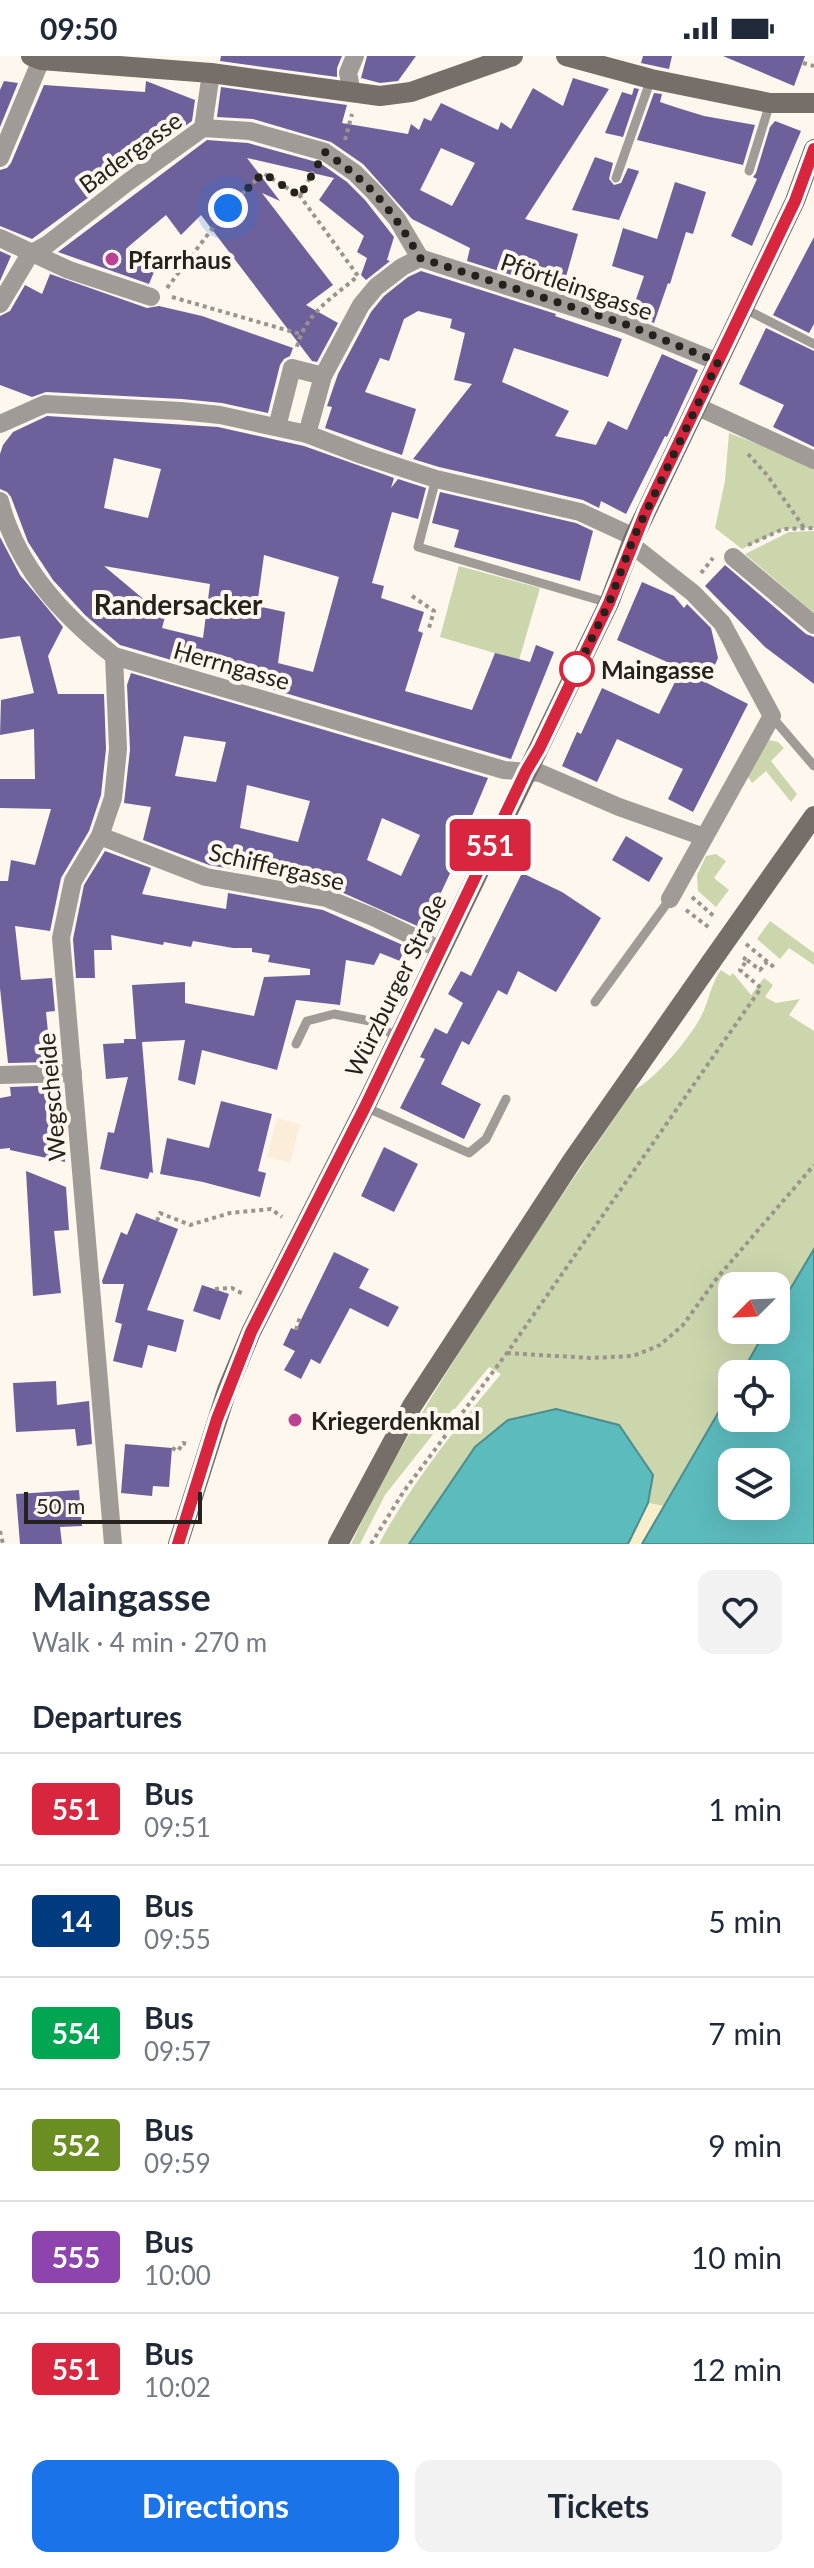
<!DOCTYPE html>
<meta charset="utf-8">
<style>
:root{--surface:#fff;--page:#f2f2f3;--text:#1f2937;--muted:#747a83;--line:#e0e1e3;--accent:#1a73e8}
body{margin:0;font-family:Lato,sans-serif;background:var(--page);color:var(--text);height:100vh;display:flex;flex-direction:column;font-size:30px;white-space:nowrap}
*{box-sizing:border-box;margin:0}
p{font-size:26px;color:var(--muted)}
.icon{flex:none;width:44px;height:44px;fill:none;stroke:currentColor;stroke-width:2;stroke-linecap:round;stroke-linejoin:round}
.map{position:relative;height:1488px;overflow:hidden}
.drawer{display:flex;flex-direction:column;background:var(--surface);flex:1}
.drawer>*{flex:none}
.badge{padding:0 16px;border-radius:6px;font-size:28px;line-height:52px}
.needle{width:52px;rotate:246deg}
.buttons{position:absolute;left:718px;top:1216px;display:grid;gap:16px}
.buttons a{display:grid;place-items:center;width:72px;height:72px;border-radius:16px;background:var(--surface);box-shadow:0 8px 32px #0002;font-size:40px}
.scale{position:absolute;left:24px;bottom:20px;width:178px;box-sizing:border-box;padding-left:8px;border:4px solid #25211d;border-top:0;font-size:22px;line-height:28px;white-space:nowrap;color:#25211d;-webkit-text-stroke:6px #fef7ed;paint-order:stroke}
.you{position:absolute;width:40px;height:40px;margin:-20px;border:6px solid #fff;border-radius:50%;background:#1a73e8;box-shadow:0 0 0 12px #1a73e833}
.map>.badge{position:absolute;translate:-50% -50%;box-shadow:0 0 0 4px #fff}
h2{padding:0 32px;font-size:30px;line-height:72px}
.round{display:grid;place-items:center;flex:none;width:84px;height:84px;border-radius:16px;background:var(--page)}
.headline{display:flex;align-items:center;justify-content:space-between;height:136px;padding:0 32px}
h1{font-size:38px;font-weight:700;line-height:60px}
.action{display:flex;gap:16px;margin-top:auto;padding:16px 32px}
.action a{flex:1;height:92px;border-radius:16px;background:var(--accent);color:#fff;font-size:32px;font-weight:700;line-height:92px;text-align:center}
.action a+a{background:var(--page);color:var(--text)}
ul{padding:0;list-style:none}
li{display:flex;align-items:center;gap:24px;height:112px;padding:0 32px;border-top:2px solid var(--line)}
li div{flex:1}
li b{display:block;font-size:30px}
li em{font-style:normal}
li .badge{min-width:88px;font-weight:700;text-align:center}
.status{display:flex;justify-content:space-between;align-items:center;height:56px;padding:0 40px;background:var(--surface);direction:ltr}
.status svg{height:22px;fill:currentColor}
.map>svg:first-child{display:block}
.built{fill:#fbedda}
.green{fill:#cbd6ad}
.sand{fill:#f8eec9}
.water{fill:#5cbbbd;stroke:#4c8d8d;stroke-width:2;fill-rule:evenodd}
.building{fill:#6e619b;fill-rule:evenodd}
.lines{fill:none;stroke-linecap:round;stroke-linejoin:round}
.path{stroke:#9a948d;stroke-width:4;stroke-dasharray:4 4;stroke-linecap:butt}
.lane{stroke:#a09b97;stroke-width:9}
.street{stroke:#a09b97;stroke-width:18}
.secondary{stroke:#766f69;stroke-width:20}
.secondary-bridge{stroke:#766f69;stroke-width:20}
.line-casing{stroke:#fff;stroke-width:18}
.line{stroke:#d7263d;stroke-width:12}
.walk{stroke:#25211d;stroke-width:8;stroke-dasharray:0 14.4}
.poi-dot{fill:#bd4192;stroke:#fef7ed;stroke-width:3}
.stop-dot{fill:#fff;stroke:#d7263d;stroke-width:4}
.labels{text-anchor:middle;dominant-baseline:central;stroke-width:8;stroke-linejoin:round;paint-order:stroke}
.street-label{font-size:24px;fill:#25211d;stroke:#fef7ed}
.poi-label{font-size:24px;font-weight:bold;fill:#25211d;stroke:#fef7ed;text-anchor:start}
.stop-label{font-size:24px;font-weight:bold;fill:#25211d;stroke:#fef7ed;text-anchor:start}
.quarter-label{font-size:28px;font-weight:bold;fill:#25211d;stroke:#fef7ed}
</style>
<div class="status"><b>09:50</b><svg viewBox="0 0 49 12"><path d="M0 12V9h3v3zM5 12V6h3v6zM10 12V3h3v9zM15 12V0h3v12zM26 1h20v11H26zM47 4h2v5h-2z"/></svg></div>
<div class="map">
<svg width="814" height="1488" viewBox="0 0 814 1488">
<rect width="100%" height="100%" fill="#fef7ed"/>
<path class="built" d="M 277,1062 L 300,1068 L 290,1107 L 267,1101 Z"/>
<g class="green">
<path d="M 729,377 L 814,410 L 814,472 L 783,473 L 742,493 L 715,472 L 725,425 Z"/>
<path d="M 814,475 L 814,557 L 745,498 L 789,476 Z"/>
<path d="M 459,510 L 540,532 L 519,604 L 440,581 Z"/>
<path d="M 769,684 L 778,686 L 784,692 L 771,705 L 797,738 L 791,746 L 766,715 L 752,727 L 746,718 L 762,687 Z"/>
<path d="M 716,798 L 726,805 L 714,822 L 729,834 L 716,851 L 698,835 L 697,819 L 706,800 Z"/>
<path d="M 770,865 L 814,897 L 814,909 L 789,892 L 780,903 L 757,883 Z"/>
<path d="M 721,914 L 730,920 L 733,917 L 751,939 L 764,922 L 773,929 L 765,941 L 776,947 L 800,943 L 789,959 L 814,975 L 814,1193 L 776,1257 L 776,1230 L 732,1230 L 732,1274 L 766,1274 L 740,1318 L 732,1318 L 732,1332 L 663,1450 L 648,1447 L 653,1419 L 619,1369 L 475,1391 L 409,1488 L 379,1488 C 411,1427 457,1371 501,1318 L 489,1311 L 455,1353 L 453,1353 L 385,1439 L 360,1488 L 351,1488 C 390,1405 439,1328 488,1251 C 536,1178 584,1106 634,1034 C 656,1023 695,977 704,954 C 710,940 712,926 721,914 Z"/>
</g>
<path class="sand" d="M 648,1447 L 663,1450 L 642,1488 L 628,1488 Z"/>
<g class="water">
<path d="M 814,1193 L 814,1488 L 642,1488 L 732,1333 L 732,1362 L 776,1362 L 776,1318 L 741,1318 L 766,1274 L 776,1274 L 776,1257 ZM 732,1406 L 776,1406 L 776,1450 L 732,1450 Z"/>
<path d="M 556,1353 L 619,1369 L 653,1419 L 648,1447 L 628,1488 L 409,1488 L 475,1391 L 508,1364 Z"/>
</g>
<g class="building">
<path d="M 221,0 L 342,0 L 337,12 L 337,21 L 220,5 Z"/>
<path d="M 367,0 L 416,0 L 398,25 L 380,27 L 361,22 Z"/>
<path d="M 643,0 L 672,0 L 669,13 L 641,7 Z"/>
<path d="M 723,0 L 805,0 L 794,30 Z"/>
<path d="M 573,22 L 609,33 L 525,163 L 578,178 L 562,235 L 467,205 L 470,192 L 412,163 L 363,108 L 331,86 L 253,63 L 217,61 L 221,31 L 347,49 L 342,67 L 408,78 L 411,68 L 419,74 L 424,62 L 431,65 L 441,47 L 498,74 L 501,66 L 511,73 L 533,32 L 563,50 ZM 441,92 L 475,107 L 452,150 L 420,134 Z"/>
<path d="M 4,25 L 18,27 L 0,71 L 0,34 Z"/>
<path d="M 146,25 L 195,44 L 192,65 L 32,183 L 0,170 L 0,114 L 7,112 L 11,107 L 44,29 L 145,36 Z"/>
<path d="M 634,32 L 639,33 L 623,81 L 605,77 L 622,36 L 632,39 Z"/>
<path d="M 654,37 L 662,38 L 660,46 L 678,52 L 704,60 L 755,69 L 743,109 L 637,84 Z"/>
<path d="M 775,65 L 801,75 L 752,190 L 731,180 L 757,123 L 753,121 L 756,117 L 770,71 Z"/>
<path d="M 207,84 L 248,87 L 320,107 L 347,126 L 365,144 L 394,181 L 387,204 L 390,205 L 366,224 L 361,219 L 367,202 L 357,196 L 364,180 L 319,144 L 334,122 L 247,102 L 280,145 L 262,137 L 333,229 L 306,249 L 338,267 L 317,306 L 312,305 L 201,159 L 181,179 L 166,159 L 128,191 L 159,204 L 149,228 L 58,196 Z"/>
<path d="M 595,101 L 613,107 L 609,123 L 614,129 L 621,127 L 628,112 L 639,115 L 619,164 L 572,154 Z"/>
<path d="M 675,126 L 706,136 L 693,178 L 686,176 L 670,228 L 668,227 L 654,267 L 631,258 L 644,220 L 612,210 L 623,172 L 657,183 Z"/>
<path d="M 814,181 L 814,268 L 809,277 L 773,259 Z"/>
<path d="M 0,195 L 11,200 L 0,225 Z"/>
<path d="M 421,215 L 556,258 L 555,260 L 622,283 L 608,321 L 514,292 L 502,326 L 569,355 L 555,380 L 596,389 L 608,365 L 627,374 L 662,298 L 698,314 L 667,381 L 665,380 L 626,458 L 601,445 L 599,452 L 583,444 L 439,411 L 413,403 L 472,328 L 454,324 L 465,277 L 450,272 L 452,263 L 418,255 L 404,263 L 389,305 L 380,302 L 365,336 L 416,353 L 402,399 L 325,372 L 332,351 L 327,350 L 338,318 L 371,256 L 384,240 L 408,221 Z"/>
<path d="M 50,218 L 147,252 L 159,250 L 202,260 L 293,292 L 290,300 L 284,303 L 280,309 L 268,357 L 222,347 L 182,343 L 46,336 L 32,341 L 0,329 L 0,260 L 10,255 L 25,229 L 42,238 Z"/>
<path d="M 766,272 L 814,295 L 814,391 L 773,371 L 784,349 L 739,328 Z"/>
<path d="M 47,360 L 218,371 L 304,390 L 394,422 L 391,432 L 398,423 L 426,432 L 418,463 L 392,456 L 372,527 L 384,530 L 381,542 L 424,556 L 418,575 L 423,577 L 405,635 L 472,654 L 495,597 L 530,606 L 536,589 L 554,596 L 511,703 L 120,589 L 85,559 L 53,524 L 28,486 L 11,441 L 7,436 L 0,433 L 0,398 L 3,389 L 13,376 ZM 114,402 L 161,413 L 148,462 L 104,452 ZM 264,499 L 339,521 L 313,616 L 278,607 L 285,556 L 257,550 ZM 104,510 L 210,528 L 203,582 L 162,572 L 165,561 Z"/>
<path d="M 440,436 L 576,467 L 593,475 L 580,525 L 454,491 L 459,474 L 432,467 Z"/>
<path d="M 0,481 L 20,519 L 63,571 L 48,600 L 58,638 L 104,638 L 106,693 L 101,739 L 89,775 L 61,822 L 50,875 L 15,870 L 21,924 L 52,922 L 55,955 L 46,956 L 51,1006 L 8,1007 L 0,932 L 0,825 L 8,825 L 11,804 L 35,809 L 51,753 L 0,752 L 0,723 L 35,723 L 34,673 L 0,679 L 1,644 L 34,637 L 20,580 L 0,583 Z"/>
<path d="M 725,509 L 806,578 L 814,581 L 814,628 L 765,591 L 705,530 Z"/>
<path d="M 642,526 L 674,540 L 684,552 L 687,548 L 711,572 L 718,602 L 707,627 L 748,648 L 693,756 L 668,743 L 683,713 L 617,683 L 597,726 L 562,710 L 577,676 L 581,678 L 602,632 L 659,658 L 677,622 L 670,619 L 674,609 L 617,584 Z"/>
<path d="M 131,617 L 488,722 L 451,810 L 453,811 L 424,873 L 330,831 L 209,809 L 143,784 L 151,751 L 124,747 L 130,694 L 127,629 ZM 184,680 L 226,686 L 216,726 L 175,720 ZM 247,729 L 310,745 L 298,786 L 240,772 ZM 382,762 L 420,779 L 401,820 L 367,804 Z"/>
<path d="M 626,780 L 663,802 L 649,826 L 612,804 Z"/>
<path d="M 105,795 L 151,812 L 142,838 L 226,853 L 228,837 L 323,854 L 405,890 L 400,905 L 380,897 L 374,909 L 346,904 L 340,949 L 296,944 L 277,1014 L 202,994 L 195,1029 L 178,1024 L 185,984 L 142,986 L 153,1117 L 150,1116 L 148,1123 L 100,1113 L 108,1076 L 114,1077 L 128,1021 L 106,1023 L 103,988 L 124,987 L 124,983 L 136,983 L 132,929 L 185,926 L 185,947 L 254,960 L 264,921 L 310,919 L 310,913 L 268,906 L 270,899 L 252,896 L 252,892 L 233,892 L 193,885 L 191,891 L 164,886 L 163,889 L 111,879 L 112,894 L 94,894 L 95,922 L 76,922 L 73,883 L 84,829 Z"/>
<path d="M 522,817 L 562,836 L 601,862 L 556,936 L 518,915 L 507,939 L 498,934 L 469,989 L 462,985 L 441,1028 L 481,1048 L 464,1083 L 400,1052 L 425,1003 L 420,1001 L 435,972 L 447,978 L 463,947 L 448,938 L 461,915 L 471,920 Z"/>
<path d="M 62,1029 L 65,1106 L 10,1094 L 10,1092 L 0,1093 L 0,1042 L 11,1040 L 10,1031 Z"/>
<path d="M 221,1045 L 272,1058 L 258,1115 L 266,1117 L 260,1141 L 203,1126 L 160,1118 L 167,1082 L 209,1092 Z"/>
<path d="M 384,1091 L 418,1108 L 394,1156 L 361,1140 Z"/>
<path d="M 26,1115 L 66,1131 L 69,1174 L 54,1175 L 61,1237 L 33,1240 Z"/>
<path d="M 136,1157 L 178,1173 L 147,1254 L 184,1264 L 176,1296 L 148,1289 L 142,1312 L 113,1305 L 122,1268 L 115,1266 L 124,1228 L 103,1228 L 102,1225 L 121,1176 L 127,1179 Z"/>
<path d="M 334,1196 L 369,1213 L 359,1232 L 399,1251 L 388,1271 L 350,1252 L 320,1308 L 311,1303 L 301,1323 L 284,1314 L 295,1295 L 283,1289 L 291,1272 L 296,1274 Z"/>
<path d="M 202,1229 L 229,1238 L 220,1264 L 193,1255 Z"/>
<path d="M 56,1325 L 57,1349 L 89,1345 L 92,1388 L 77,1390 L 75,1373 L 16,1376 L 13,1327 Z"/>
<path d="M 125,1388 L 172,1392 L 169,1431 L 153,1430 L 152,1440 L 121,1437 Z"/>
<path d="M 79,1434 L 82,1470 L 60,1471 L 62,1488 L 20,1488 L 16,1438 Z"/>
</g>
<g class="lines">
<g class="path">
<path d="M 803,7 L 814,10"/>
<path d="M 345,84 L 352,58"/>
<path d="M 300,140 L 314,114"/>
<path d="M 167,232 L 228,152 L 263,117 L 300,140 L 358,220 C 330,244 305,257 296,294"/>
<path d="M 172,241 L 300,278"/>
<path d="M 748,398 L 767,419 L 805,473"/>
<path d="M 748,489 L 783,473 L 814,472"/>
<path d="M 701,517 L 713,502"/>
<path d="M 412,540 L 434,555 L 429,572"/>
<path d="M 692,841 L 716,862"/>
<path d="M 686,854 L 711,873"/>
<path d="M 746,888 L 775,912"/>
<path d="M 747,904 L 760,914 L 767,906"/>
<path d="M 157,1165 L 160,1157 L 190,1169 L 230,1157 L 271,1153 L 282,1161"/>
<path d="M 215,1233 L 232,1232 L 245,1239"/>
<path d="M 296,1274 L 300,1261"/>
<path d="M 507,1297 L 590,1302 L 633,1300 L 660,1289 L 683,1269 L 717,1222 L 814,1109"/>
<path d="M 172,1392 L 178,1395 L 183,1387 L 186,1388"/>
<path d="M 0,1475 L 3,1488"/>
<path d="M 371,1488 L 404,1435 L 507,1297 L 761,932 L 740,914 L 747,904 L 741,900"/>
</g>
<g class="lane">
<path d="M 749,115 L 770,47"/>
<path d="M 616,122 L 651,23"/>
<path d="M 743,252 L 814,288"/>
<path d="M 436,423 L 418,491 L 609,547"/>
<path d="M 772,661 L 814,710"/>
<path d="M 595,946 L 670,843"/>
<path d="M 296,988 L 307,965 L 334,958 L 370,965 L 397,981"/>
<path d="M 365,1051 L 469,1097 L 486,1083 L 506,1043"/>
</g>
<g class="street">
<path d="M 352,36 L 348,17 L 355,0"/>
<path d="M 203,72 L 211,17"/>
<path d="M 0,102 L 41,4"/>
<path d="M 0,182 L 69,214 L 151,241"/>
<path d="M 420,202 L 625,268 L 718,306"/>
<path d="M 0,248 L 30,198 L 48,188 L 128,126 L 203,72 L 250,75 L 325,96 L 355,117 L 374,136 L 397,163 L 420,202"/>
<path d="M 696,350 L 814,404"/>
<path d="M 0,368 L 45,348 L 181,355 L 220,359 L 307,378 L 362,399 L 436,423 L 580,456 L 634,481"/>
<path d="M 277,371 L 292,312 L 323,320"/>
<path d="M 307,378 L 323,320 L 361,249 L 376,231 L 402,211 L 420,202"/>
<path d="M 0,445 C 17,511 62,559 114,600 L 504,714 L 540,717 L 619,751 L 704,781"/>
<path d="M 632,489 L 693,537 L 722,567 L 772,660 L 670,843"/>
<path d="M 733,501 L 814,569"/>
<path d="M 100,780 L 206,821 L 326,842 L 373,861 L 441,894"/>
<path d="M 0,1019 L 73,1017"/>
<path d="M 113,1488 L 61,882 L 73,825 L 100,780 L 113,742 L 118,693 L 114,600"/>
</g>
<g class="secondary">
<path d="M 31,0 L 41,4 L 211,17 L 380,40 L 411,36 L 513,0"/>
<path d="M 566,0 L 651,23 L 770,47 L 814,47"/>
<path d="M 178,1488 L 227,1334 L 251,1276 L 365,1051 L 609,547 L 634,481 L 795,145 L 814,93"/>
<path d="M 338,1488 L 412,1350 L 572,1105 L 711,906"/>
</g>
<path class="secondary-bridge" d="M 711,906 L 814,760"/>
</g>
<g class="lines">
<g class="line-casing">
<path id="line" d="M 178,1488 L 217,1363 L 251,1276 L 365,1051 L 526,715 L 539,693 L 609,547 L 646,455 L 795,145 L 814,93"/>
</g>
<use href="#line" class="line"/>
<path class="walk" d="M 228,152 L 263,117 L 300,140 L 325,96 C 371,128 392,153 420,202 L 625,268 L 718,306 L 634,481 L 609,547 L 577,613"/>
</g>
<g class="poi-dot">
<circle cx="112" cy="203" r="8"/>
<circle cx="295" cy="1364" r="8"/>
</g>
<circle class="stop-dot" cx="577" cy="613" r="16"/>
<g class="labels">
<g class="street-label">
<text transform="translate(130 96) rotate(-36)">Badergasse</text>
<text transform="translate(577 230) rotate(19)">Pförtleinsgasse</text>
<text transform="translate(232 609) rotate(16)">Herrngasse</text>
<text transform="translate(277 810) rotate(13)">Schiffergasse</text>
<text transform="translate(395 929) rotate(-64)">Würzburger Straße</text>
<text transform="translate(51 1041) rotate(-95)">Wegscheide</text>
</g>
<g class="poi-label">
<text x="128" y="203">Pfarrhaus</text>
<text x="311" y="1364">Kriegerdenkmal</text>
</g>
<g class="stop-label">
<text x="601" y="613">Maingasse</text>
</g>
<g class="quarter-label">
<text x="178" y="548">Randersacker</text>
</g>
</g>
</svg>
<div class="buttons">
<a><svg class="needle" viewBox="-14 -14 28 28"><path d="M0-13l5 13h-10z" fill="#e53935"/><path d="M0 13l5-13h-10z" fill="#747a83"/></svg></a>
<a><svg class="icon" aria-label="locate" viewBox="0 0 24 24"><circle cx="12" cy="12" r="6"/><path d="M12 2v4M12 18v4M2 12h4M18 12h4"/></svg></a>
<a><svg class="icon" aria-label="layers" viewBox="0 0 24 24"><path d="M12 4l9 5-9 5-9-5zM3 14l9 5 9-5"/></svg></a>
</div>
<div class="scale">50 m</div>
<div class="you" style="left:228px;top:152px"></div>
<b class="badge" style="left:490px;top:789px;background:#d7263d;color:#fff">551</b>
</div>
<section class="drawer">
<div class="headline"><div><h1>Maingasse</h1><p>Walk · 4 min · 270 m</p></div><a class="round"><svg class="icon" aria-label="heart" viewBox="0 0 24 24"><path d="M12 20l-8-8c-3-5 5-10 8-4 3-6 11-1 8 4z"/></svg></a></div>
<h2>Departures</h2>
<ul>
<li><span class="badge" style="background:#d7263d;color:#fff">551</span><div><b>Bus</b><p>09:51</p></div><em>1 min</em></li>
<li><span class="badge" style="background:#003b80;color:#fff">14</span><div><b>Bus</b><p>09:55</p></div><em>5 min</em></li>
<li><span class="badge" style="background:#00a651;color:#fff">554</span><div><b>Bus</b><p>09:57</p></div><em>7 min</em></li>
<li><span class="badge" style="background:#6b8e23;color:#fff">552</span><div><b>Bus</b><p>09:59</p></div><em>9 min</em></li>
<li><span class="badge" style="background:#8e44ad;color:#fff">555</span><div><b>Bus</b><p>10:00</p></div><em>10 min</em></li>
<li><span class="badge" style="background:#d7263d;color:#fff">551</span><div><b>Bus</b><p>10:02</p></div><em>12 min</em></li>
</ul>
<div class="action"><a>Directions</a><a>Tickets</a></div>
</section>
